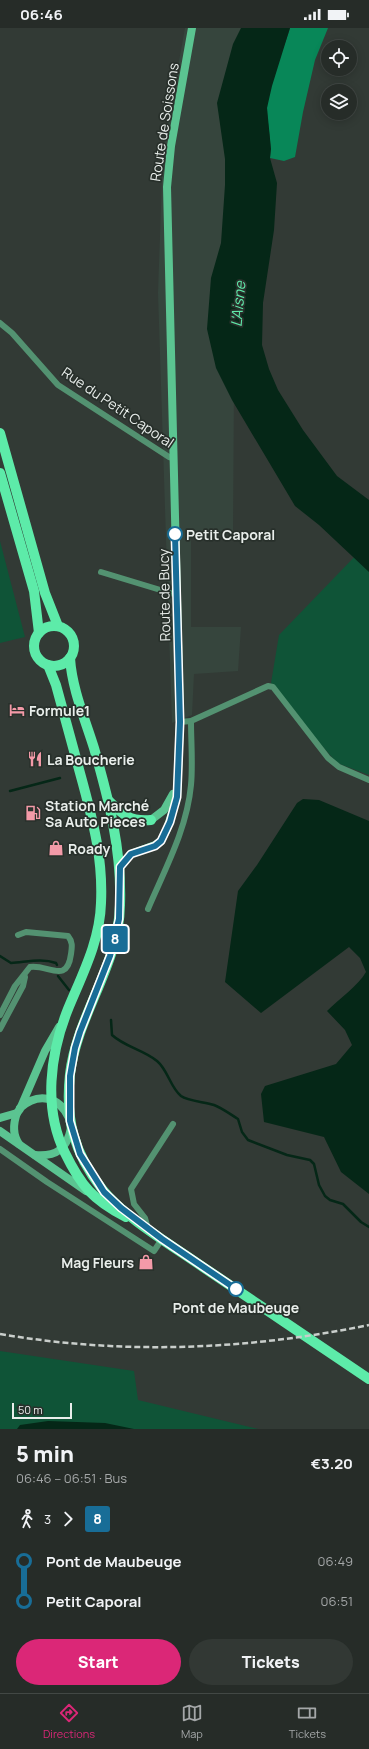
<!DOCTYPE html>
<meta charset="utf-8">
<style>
:root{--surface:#262c28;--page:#323834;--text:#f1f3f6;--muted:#a4a7a8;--line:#424845;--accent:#db2777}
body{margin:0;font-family:Manrope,sans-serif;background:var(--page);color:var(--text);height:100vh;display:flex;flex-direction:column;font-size:15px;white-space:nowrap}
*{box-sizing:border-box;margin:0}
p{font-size:13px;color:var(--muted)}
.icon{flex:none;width:22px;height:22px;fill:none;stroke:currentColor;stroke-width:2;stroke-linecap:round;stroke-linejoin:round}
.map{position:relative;height:1401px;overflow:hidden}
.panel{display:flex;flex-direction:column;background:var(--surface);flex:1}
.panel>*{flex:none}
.badge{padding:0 8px;border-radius:3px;font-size:14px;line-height:26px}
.fabs{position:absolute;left:321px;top:12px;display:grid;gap:8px}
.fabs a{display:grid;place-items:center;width:36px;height:36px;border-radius:50%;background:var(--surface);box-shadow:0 2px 10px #0003,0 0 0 1px var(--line);font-size:20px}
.scale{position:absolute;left:12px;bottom:10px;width:60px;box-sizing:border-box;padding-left:4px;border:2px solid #e9eeeb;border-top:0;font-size:11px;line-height:14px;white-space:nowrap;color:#e9eeeb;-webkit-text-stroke:3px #28302b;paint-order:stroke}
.map>.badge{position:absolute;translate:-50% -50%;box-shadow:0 0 0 2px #fff}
.legs{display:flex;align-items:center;gap:6px;height:44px;padding:0 16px;font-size:13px}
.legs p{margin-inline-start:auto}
.summary{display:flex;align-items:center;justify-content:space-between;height:68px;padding:0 16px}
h1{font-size:22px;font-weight:800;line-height:30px}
.primary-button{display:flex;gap:8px;margin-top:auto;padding:8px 16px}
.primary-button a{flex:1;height:46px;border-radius:24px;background:var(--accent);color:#fff;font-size:16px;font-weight:800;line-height:46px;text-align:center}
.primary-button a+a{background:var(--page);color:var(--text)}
ul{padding:0 16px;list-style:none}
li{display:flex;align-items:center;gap:14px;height:40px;font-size:15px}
li i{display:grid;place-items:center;width:6px;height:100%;margin:0 5px;background:currentColor}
li i::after{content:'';width:10px;height:10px;margin:-5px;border:3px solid;border-radius:50%;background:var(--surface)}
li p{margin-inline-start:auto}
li:first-child i{background:linear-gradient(#0000 50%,currentColor 0)}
li:last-child i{background:linear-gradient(currentColor 50%,#0000 0)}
.status{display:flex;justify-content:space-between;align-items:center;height:28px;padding:0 20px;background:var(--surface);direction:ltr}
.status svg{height:11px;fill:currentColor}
.menu{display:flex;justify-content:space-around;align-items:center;height:56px;border-top:1px solid var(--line);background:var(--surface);font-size:11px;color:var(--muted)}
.menu a{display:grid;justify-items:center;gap:2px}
.menu .on{color:var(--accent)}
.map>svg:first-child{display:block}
.built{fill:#36453d}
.green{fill:#0f5437}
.forest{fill:#088758}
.water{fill:#052717}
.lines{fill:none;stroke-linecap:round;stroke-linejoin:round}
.stream{stroke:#052717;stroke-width:2.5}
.street{stroke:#539271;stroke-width:6}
.secondary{stroke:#5bc491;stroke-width:8}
.primary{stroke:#5deba9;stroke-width:10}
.rail{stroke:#c9cecb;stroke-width:2.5;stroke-dasharray:6 3;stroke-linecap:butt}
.line-1-casing{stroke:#fff;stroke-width:9}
.line-1{stroke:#186d97;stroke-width:6}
.stop-1-dot{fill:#fff;stroke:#186d97;stroke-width:2}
.labels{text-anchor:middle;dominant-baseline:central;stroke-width:3.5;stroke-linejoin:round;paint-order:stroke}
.street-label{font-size:14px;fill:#e9eeeb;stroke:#28302b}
.stop-label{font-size:14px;font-weight:bold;fill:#e9eeeb;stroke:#28302b;text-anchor:start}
.poi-label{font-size:14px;font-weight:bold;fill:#e9eeeb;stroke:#28302b;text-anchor:start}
.water-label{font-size:15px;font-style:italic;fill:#5fe9a9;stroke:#28302b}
</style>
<div class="status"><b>06:46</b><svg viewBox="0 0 49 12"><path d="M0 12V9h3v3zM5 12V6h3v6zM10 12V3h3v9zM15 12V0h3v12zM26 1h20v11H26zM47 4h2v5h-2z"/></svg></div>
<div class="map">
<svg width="369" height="1401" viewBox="0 0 369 1401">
<rect width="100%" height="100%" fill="#323a35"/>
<path class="built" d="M 185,0 L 261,0 L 234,356 L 233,506 L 191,508 L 191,599 L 241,599 L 238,643 L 194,646 L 192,687 L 172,695 L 158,265 L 163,121 Z"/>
<g class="green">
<path d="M 0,513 L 25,609 L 0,615 Z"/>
<path d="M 362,521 L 369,525 L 369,747 L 337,735 L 315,710 L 271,655 L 279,607 Z"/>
<path d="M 0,1323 L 134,1343 L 138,1372 L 258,1401 L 0,1401 Z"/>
</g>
<path class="forest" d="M 290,0 L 328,0 L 315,32 L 303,84 L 295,129 L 284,133 L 270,130 C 272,113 267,97 267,80 C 268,57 283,23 290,0 Z"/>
<g class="water">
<path d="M 241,0 L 290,0 L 272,58 L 267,80 L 271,121 L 270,130 L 277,155 L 274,202 L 263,275 L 262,317 L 269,341 L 278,362 L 303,402 L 337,448 L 369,472 L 369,544 L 319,497 L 295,478 L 232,372 L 216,340 L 207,301 L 211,250 L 221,215 L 225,157 L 225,131 L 217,75 L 233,16 Z"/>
<path d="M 303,771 L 319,772 L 369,793 L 369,1166 L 341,1144 L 324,1109 L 264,1094 L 261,1066 L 265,1058 L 336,1036 L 352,1017 L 345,1002 L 327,983 C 339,971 358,958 366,944 L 360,930 L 349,919 L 261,985 L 225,954 L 238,863 L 257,837 L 297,775 Z"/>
<path d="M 48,1393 L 105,1395 L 134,1401 L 17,1401 L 20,1397 Z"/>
</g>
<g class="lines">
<g class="stream">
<path d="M 10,763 L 60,750"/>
<path d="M 0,928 L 11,935 C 27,934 42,930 56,935 L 57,937"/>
<path d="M 58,948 L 69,962"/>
<path d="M 111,992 L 112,1007 C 125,1019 144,1022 157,1033 C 168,1042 170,1059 181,1068 C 188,1073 205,1074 214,1077 C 222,1080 230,1086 238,1091 L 242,1104 L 248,1112 L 287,1127 L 310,1132 L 314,1136 L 319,1157 L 325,1168 L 330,1172 L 343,1176 L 361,1194 L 369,1199"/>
</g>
<g class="street">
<path d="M 0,295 L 12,305 L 58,357 L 169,429 L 173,430"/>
<path d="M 101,544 L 177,567"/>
<path d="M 180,694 L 191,693 L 268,658 L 273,659 L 328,730 L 339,739 L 369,752"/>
<path d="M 148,881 C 165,841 187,801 191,757 C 193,736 191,714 191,693"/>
<path d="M 0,987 L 15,958 L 30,939 C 48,936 67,957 71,926 C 72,919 73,914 68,908 L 26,904 L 18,907"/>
<path d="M 0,1001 L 23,958 L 25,949"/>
<path d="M 0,1121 L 47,1154 L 154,1223 L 162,1211"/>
<path d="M 148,1201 L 145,1190 L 134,1176 L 131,1161 L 173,1096"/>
</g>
<g class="secondary">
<path d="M 151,792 L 164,782 L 173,766"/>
<path d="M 120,839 L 131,826 L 155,817 L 161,813 L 167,801 L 177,769 L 180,694 L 167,159 L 171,118 L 192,0"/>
<path d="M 20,1080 C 38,1064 59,1068 69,1090"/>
<path d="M 17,1085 C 13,1096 12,1106 19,1116"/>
<path d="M 0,1090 L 17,1085 L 20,1081 L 45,1023 L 59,999"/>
<path d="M 0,1103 L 86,1163"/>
<path d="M 35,1127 C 56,1129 67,1121 71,1100"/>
</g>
<g class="primary">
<path d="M 0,405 L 45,565 L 58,598"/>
<path d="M 0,445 L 34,563 L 39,605"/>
<circle cx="54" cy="618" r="20"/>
<path d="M 70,630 C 72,661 85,691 94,720 C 109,772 122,823 120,877 C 119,937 77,987 70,1046 C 65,1092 74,1125 102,1161 C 123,1188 168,1215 197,1235 C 254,1274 312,1312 369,1351"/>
<path d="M 48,637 L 56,657 C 65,690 74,723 83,756 C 94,797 103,832 101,875 C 100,913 82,947 68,981 C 50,1026 43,1080 65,1125 C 81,1158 93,1172 126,1189"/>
<path d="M 109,773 C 123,787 130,794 151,792"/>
</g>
<path class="rail" d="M 0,1306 C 123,1327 247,1322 369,1297"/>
</g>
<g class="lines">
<g class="line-1-casing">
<path id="line-1" d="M 175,506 L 180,694 L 177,769 L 170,794 L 161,813 L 155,818 L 131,826 L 120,839 L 119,891 L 110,928 L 80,1004 L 75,1020 L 70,1048 L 70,1093 L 80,1126 L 104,1164 L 121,1180 L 162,1211 L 236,1261"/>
</g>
<use href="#line-1" class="line-1"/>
</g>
<defs>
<g id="hotel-bare" transform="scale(1.2)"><path d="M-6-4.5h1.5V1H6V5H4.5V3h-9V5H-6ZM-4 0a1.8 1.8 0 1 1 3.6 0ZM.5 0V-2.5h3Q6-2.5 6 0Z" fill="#f39aa8" stroke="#28302b" stroke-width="2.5" paint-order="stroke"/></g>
<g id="restaurant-bare" transform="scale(1.2)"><path d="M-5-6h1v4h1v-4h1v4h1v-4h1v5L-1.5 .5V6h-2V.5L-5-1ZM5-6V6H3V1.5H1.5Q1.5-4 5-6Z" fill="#f39aa8" stroke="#28302b" stroke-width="2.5" paint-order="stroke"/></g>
<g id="fuel-bare" transform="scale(1.2)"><path d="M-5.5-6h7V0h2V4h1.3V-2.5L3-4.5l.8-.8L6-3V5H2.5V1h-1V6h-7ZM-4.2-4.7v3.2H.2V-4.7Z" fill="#f39aa8" stroke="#28302b" stroke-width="2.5" paint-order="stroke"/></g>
<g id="shop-bare" transform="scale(1.2)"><path d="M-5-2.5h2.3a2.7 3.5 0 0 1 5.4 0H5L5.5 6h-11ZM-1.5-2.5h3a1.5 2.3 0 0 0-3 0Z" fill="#f39aa8" stroke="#28302b" stroke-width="2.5" paint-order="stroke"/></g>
</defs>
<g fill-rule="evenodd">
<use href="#hotel-bare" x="17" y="682"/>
<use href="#restaurant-bare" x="35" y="731"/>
<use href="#fuel-bare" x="33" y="785"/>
<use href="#shop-bare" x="56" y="820"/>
<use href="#shop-bare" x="146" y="1234"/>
</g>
<g class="stop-1-dot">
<circle cx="175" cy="506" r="7"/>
<circle cx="236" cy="1261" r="7"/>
</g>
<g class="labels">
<g class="street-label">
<text transform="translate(164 94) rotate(-81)">Route de Soissons</text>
<text transform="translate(118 379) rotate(34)">Rue du Petit Caporal</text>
<text transform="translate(164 567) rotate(-91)">Route de Bucy</text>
</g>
<g class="stop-label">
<text x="186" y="506">Petit Caporal</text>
<text x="236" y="1279" text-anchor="middle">Pont de Maubeuge</text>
</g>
<g class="poi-label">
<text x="29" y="682">Formule1</text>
<text x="47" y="731">La Boucherie</text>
<text x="45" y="777">Station Marché<tspan x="45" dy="16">Sa Auto Pieces</tspan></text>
<text x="68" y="820">Roady</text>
<text x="134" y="1234" text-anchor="end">Mag Fleurs</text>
</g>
<g class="water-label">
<text transform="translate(238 276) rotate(-85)">L'Aisne</text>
</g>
</g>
</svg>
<div class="fabs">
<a><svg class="icon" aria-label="locate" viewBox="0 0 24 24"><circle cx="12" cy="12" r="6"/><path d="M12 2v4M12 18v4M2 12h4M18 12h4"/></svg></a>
<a><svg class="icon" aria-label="layers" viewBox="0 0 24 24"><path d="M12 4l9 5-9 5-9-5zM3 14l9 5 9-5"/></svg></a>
</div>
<div class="scale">50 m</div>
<b class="badge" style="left:115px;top:911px;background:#186d97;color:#fff">8</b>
</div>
<section class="panel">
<div class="summary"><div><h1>5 min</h1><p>06:46 – 06:51 · Bus</p></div><b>€3.20</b></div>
<div class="legs"><svg class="icon" aria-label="walk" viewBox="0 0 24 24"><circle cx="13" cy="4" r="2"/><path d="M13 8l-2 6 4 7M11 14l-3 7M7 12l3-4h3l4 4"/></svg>3<svg class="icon" aria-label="forward" viewBox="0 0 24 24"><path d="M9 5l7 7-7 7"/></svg><b class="badge" style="background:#186d97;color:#fff">8</b></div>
<ul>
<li><i style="color:#186d97"></i><b>Pont de Maubeuge</b><p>06:49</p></li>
<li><i style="color:#186d97"></i><b>Petit Caporal</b><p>06:51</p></li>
</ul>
<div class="primary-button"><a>Start</a><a>Tickets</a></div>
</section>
<nav class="menu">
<a class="on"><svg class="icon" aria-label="directions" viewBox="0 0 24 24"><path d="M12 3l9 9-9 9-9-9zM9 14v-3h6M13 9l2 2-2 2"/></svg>Directions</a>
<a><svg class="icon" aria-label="map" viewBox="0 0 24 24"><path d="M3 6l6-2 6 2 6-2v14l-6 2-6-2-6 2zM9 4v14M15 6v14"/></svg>Map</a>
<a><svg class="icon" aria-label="tickets" viewBox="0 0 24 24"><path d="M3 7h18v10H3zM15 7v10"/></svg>Tickets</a>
</nav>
